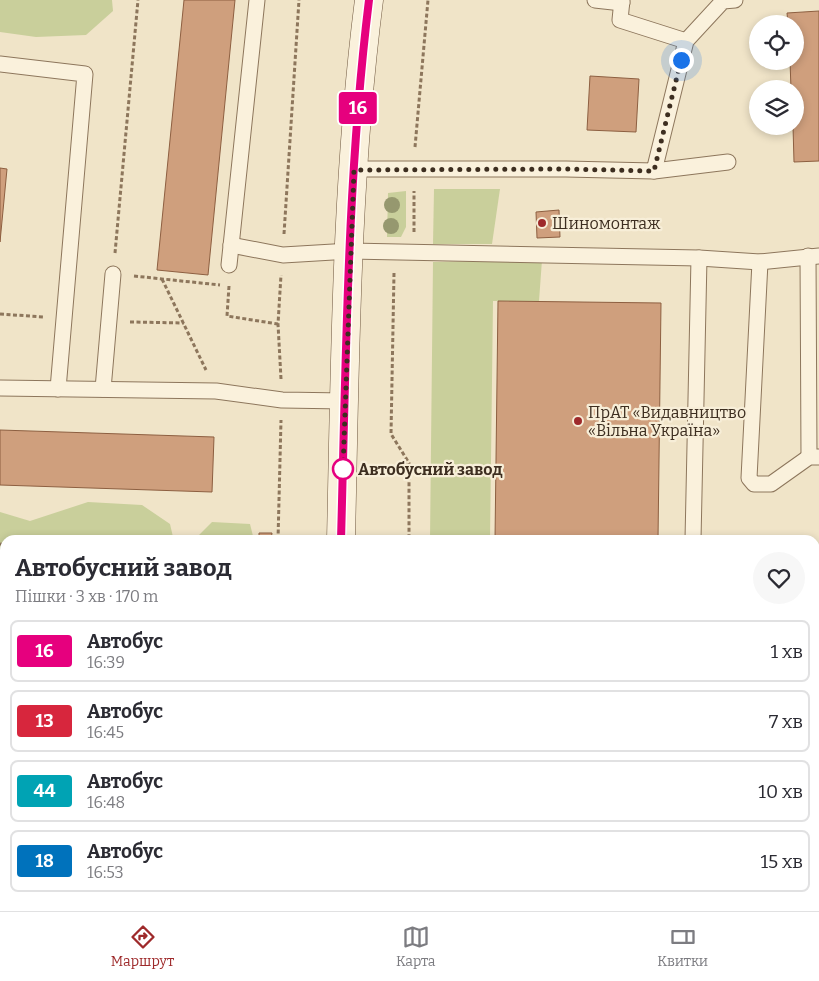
<!DOCTYPE html>
<html lang="uk">
<meta charset="utf-8">
<style>
:root{--surface:#fff;--page:#f7f7f7;--text:#2b2b33;--muted:#7c7c81;--line:#e1e1e2;--accent:#9e2a2b}
body{margin:0;font-family:Bitter,serif;background:var(--page);color:var(--text);height:100vh;display:flex;flex-direction:column;font-size:19px;white-space:nowrap}
*{box-sizing:border-box;margin:0}
p{font-size:16px;color:var(--muted)}
.icon{flex:none;width:28px;height:28px;fill:none;stroke:currentColor;stroke-width:2;stroke-linecap:round;stroke-linejoin:round}
.map{position:relative;flex:1;overflow:hidden}
.details{position:absolute;left:0px;top:535px;width:820px;height:376px;display:flex;flex-direction:column;background:var(--surface);border-radius:15px 15px 0 0;box-shadow:0 2px 8px #0003}
.details>*{flex:none}
.badge{padding:0 10px;border-radius:4px;font-size:18px;line-height:32px}
.tools{position:absolute;left:749px;top:15px;display:grid;gap:10px}
.tools a{display:grid;place-items:center;width:55px;height:55px;border-radius:50%;background:var(--surface);box-shadow:0 2px 8px #0003;font-size:25px}
.you{position:absolute;width:25px;height:25px;margin:-12px;border:4px solid #fff;border-radius:50%;background:#1a73e8;box-shadow:0 0 0 8px #1a73e833}
.map>.badge{position:absolute;translate:-50% -50%;box-shadow:0 0 0 2px #fff}
.round{display:grid;place-items:center;flex:none;width:52px;height:52px;border-radius:26px;background:var(--page)}
.head{display:flex;align-items:center;justify-content:space-between;height:85px;padding:0 15px}
h1{font-size:24px;font-weight:700;line-height:38px}
ul{padding:0;list-style:none}
li{display:flex;align-items:center;gap:15px;height:62px;margin:0 10px 8px;padding:0 5px;border:2px solid var(--line);border-radius:8px}
li div{flex:1}
li b{display:block;font-size:19px}
li em{font-style:normal}
li .badge{min-width:55px;font-weight:700;text-align:center}
.dock{display:flex;justify-content:space-around;align-items:center;height:70px;border-top:1px solid var(--line);background:var(--surface);font-size:14px;color:var(--muted)}
.dock a{display:grid;justify-items:center;gap:2px}
.dock .on{color:var(--accent)}
.map>svg:first-child{display:block}
.green{fill:#c9cf9b}
.building{fill:#cf9f7d;stroke:#8d5f41}
.lines{fill:none;stroke-linecap:round;stroke-linejoin:round}
.lane-casing{stroke:#8d765c;stroke-width:17}
.secondary-casing{stroke:#6f573f;stroke-width:29}
.path{stroke:#8d765c;stroke-width:3;stroke-dasharray:4 2.5;stroke-linecap:butt}
.lane{stroke:#faf1dc;stroke-width:15}
.secondary{stroke:#faf1dc;stroke-width:28}
.tree{fill:#96986f}
.line-casing{stroke:#fff;stroke-width:11}
.line{stroke:#e6007e;stroke-width:8}
.walk{stroke:#3d2e20;stroke-width:5;stroke-dasharray:0 9}
.poi-dot{fill:#9e2a2b;stroke:#f7eed8;stroke-width:2}
.stop-dot{fill:#fff;stroke:#e6007e;stroke-width:2.5}
.labels{text-anchor:middle;dominant-baseline:central;stroke-width:4.5;stroke-linejoin:round;paint-order:stroke}
.poi-label{font-size:16px;fill:#3d2e20;stroke:#f7eed8;text-anchor:start}
.stop-label{font-size:16px;font-weight:bold;fill:#3d2e20;stroke:#f7eed8;text-anchor:start}
</style>
<div class="map">
<svg width="819" height="911" viewBox="0 0 819 911">
<rect width="100%" height="100%" fill="#f0e4c8"/>
<g class="green">
<path d="M 0,0 L 112,0 L 113,11 L 86,35 L 36,37 L 0,32 Z"/>
<path d="M 434,189 L 500,189 L 492,244 L 433,244 Z"/>
<path d="M 406,191 L 406,227 L 401,237 L 387,237 L 388,193 Z"/>
<path d="M 542,260 L 539,301 L 493,301 L 490,540 L 430,540 L 433,262 Z"/>
<path d="M 88,502 L 142,505 L 170,524 L 173,537 L 166,540 L 5,540 L 5,577 L 0,577 L 0,512 L 30,521 Z"/>
<path d="M 212,522 L 250,524 L 254,540 L 198,540 L 198,536 Z"/>
<path d="M 5,634 L 5,693 L 0,693 L 0,635 Z"/>
</g>
<g class="building">
<path d="M 184,0 L 235,0 L 208,275 L 157,270 Z"/>
<path d="M 819,11 L 819,161 L 794,162 L 793,126 L 795,126 L 795,89 L 791,89 L 790,61 L 795,61 L 795,24 L 788,24 L 787,13 Z"/>
<path d="M 590,76 L 639,79 L 636,132 L 587,130 Z"/>
<path d="M 0,168 L 7,169 L 0,242 Z"/>
<path d="M 559,210 L 560,237 L 537,238 L 536,212 Z"/>
<path d="M 498,301 L 661,303 L 658,540 L 495,540 Z"/>
<path d="M 0,430 L 214,437 L 212,492 L 0,485 Z"/>
<path d="M 259,533 L 272,533 L 271,540 L 259,540 Z"/>
<path d="M 0,583 L 2,583 L 1,619 L 0,619 Z"/>
<rect x="0" y="729" width="5" height="74"/>
<rect x="815" y="741" width="4" height="80"/>
</g>
<g class="lines">
<g class="lane-casing">
<g id="lane">
<path d="M 595,0 L 622,3"/>
<path d="M 622,0 L 620,20 L 686,41"/>
<path d="M 0,64 L 85,74 L 58,389"/>
<path d="M 354,169 L 566,169 L 654,171 L 686,41 L 723,1 L 735,0"/>
<path d="M 654,171 L 728,162"/>
<path d="M 231,245 L 283,255 L 350,251 L 699,258 L 760,262 L 819,256"/>
<path d="M 808,256 L 809,457"/>
<path d="M 760,262 L 749,478 L 754,484 L 771,484 L 809,457 L 819,457"/>
<path d="M 229,265 L 257,0"/>
<path d="M 0,388 L 216,391 L 282,400 L 344,401"/>
<path d="M 103,389 L 113,274"/>
<path d="M 693,540 L 699,258"/>
<path d="M 815,645 L 819,644"/>
<path d="M 0,716 L 5,716"/>
<path d="M 0,843 L 5,843"/>
<path d="M 815,879 L 819,879"/>
<path d="M 87,911 L 87,906"/>
</g>
</g>
<g class="secondary-casing">
<g id="secondary">
<path d="M 341,540 C 345,360 346,179 369,0"/>
<path d="M 332,911 L 332,906"/>
</g>
</g>
<g class="path">
<path d="M 415,147 L 428,0"/>
<path d="M 414,232 L 414,191"/>
<path d="M 284,234 L 299,0"/>
<path d="M 115,253 L 138,0"/>
<path d="M 394,273 L 391,434 L 409,463 L 409,540"/>
<path d="M 134,276 L 220,285"/>
<path d="M 162,279 L 206,370"/>
<path d="M 229,286 L 227,316 L 278,324"/>
<path d="M 0,314 L 44,317"/>
<path d="M 130,322 L 184,323"/>
<path d="M 281,379 L 278,324 L 281,275"/>
<path d="M 391,470 L 409,463"/>
<path d="M 278,540 L 281,420"/>
<path d="M 0,544 L 5,545"/>
<path d="M 0,901 L 5,894"/>
<path d="M 0,905 L 5,905"/>
<path d="M 22,906 L 66,908"/>
<path d="M 408,906 L 408,911"/>
<path d="M 108,910 L 172,911"/>
<path d="M 192,911 L 192,906"/>
<path d="M 271,911 L 272,906"/>
<path d="M 476,911 L 476,906"/>
</g>
<use href="#lane" class="lane"/>
<use href="#secondary" class="secondary"/>
</g>
<g class="tree">
<circle cx="392" cy="205" r="8"/>
<circle cx="391" cy="226" r="8"/>
</g>
<g class="lines">
<g class="line-casing">
<path id="line" d="M 341,540 C 346,360 347,179 369,0"/>
</g>
<use href="#line" class="line"/>
<path class="walk" d="M 343,469 L 354,170 L 566,169 L 654,171 L 681,60"/>
</g>
<g class="poi-dot">
<circle cx="542" cy="223" r="5"/>
<circle cx="578" cy="421" r="5"/>
</g>
<circle class="stop-dot" cx="343" cy="469" r="10"/>
<g class="labels">
<g class="poi-label">
<text x="552" y="223">Шиномонтаж</text>
<text x="588" y="412">ПрАТ «Видавництво<tspan x="588" dy="18">«Вільна Україна»</tspan></text>
</g>
<g class="stop-label">
<text x="358" y="469">Автобусний завод</text>
</g>
</g>
</svg>
<div class="tools">
<a><svg class="icon" aria-label="locate" viewBox="0 0 24 24"><circle cx="12" cy="12" r="6"/><path d="M12 2v4M12 18v4M2 12h4M18 12h4"/></svg></a>
<a><svg class="icon" aria-label="layers" viewBox="0 0 24 24"><path d="M12 4l9 5-9 5-9-5zM3 14l9 5 9-5"/></svg></a>
</div>
<div class="you" style="left:681px;top:60px"></div>
<b class="badge" style="left:358px;top:108px;background:#e6007e;color:#fff">16</b>
<section class="details">
<div class="head"><div><h1>Автобусний завод</h1><p>Пішки · 3 хв · 170 m</p></div><a class="round"><svg class="icon" aria-label="heart" viewBox="0 0 24 24"><path d="M12 20l-8-8c-3-5 5-10 8-4 3-6 11-1 8 4z"/></svg></a></div>
<ul>
<li><span class="badge" style="background:#e6007e;color:#fff">16</span><div><b>Автобус</b><p>16:39</p></div><em>1 хв</em></li>
<li><span class="badge" style="background:#d7263d;color:#fff">13</span><div><b>Автобус</b><p>16:45</p></div><em>7 хв</em></li>
<li><span class="badge" style="background:#00a3b4;color:#fff">44</span><div><b>Автобус</b><p>16:48</p></div><em>10 хв</em></li>
<li><span class="badge" style="background:#0072bc;color:#fff">18</span><div><b>Автобус</b><p>16:53</p></div><em>15 хв</em></li>
</ul>
</section>
</div>
<nav class="dock">
<a class="on"><svg class="icon" aria-label="directions" viewBox="0 0 24 24"><path d="M12 3l9 9-9 9-9-9zM9 14v-3h6M13 9l2 2-2 2"/></svg>Маршрут</a>
<a><svg class="icon" aria-label="map" viewBox="0 0 24 24"><path d="M3 6l6-2 6 2 6-2v14l-6 2-6-2-6 2zM9 4v14M15 6v14"/></svg>Карта</a>
<a><svg class="icon" aria-label="tickets" viewBox="0 0 24 24"><path d="M3 7h18v10H3zM15 7v10"/></svg>Квитки</a>
</nav>
